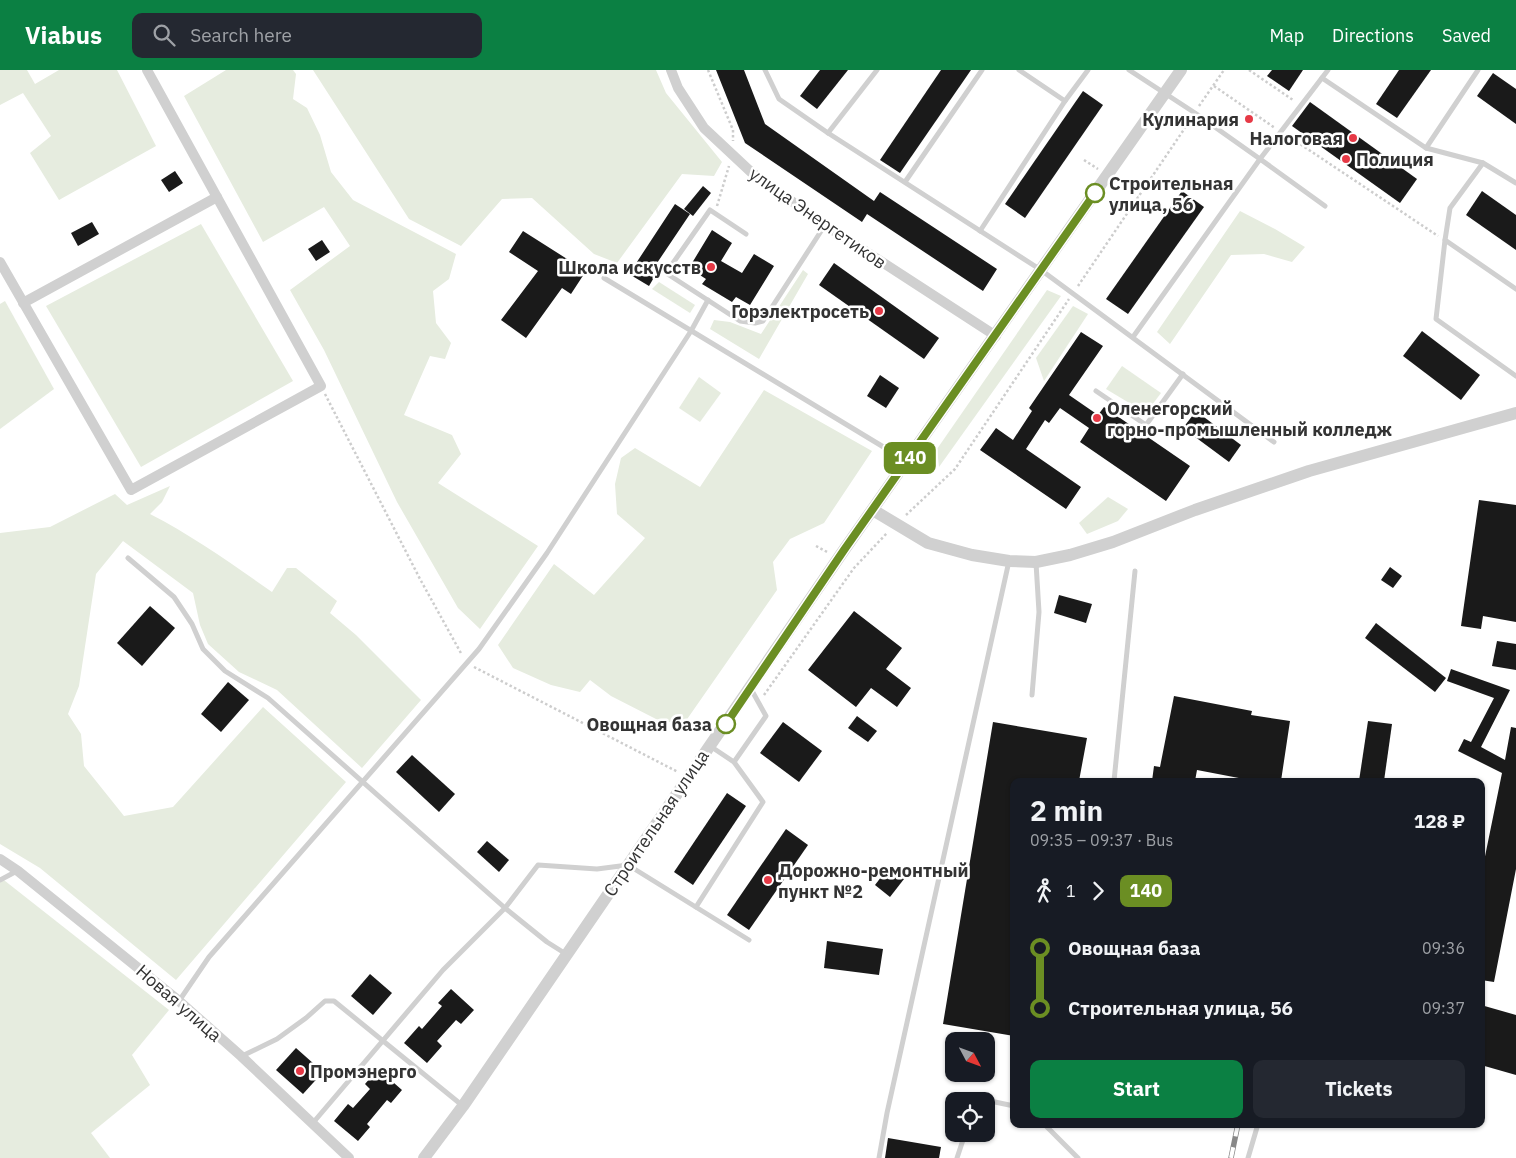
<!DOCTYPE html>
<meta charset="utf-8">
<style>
:root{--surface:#171b24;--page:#242831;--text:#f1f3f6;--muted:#9ea1a6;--accent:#0b8043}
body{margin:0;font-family:"IBM Plex Sans",sans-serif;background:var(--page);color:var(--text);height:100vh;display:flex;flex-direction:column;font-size:19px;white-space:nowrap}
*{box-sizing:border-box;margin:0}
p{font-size:16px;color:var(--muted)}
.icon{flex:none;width:28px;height:28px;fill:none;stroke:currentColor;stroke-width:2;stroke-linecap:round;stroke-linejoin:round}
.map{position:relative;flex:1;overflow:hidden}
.panel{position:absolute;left:1010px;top:708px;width:475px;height:350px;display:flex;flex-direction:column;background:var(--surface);border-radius:10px;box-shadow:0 1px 4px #0004}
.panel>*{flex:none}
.badge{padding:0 10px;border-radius:8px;font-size:18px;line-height:32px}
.needle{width:32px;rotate:131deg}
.controls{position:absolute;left:945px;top:962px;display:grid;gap:10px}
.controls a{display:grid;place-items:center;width:50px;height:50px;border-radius:10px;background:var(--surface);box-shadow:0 1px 4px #0004;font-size:25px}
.map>.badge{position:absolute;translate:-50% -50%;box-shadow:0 0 0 2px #fff}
.legs{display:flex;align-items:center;gap:8px;height:55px;padding:0 20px;font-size:16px}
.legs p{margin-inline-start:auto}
.head{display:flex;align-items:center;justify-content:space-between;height:85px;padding:0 20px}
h1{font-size:28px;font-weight:700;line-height:38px}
.primary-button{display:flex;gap:10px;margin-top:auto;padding:10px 20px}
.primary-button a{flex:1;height:58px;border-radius:10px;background:var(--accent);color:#fff;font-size:20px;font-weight:700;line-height:58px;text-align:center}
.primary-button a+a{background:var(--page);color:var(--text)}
ul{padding:0 20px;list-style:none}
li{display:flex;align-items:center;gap:18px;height:60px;font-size:19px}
li i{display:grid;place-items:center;width:8px;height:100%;margin:0 6px;background:currentColor}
li i::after{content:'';width:12px;height:12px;margin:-6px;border:4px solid;border-radius:50%;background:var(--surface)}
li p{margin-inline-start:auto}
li:first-child i{background:linear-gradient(#0000 50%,currentColor 0)}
li:last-child i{background:linear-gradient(currentColor 50%,#0000 0)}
header{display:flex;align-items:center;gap:30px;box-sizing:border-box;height:70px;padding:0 25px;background:var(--accent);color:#fff}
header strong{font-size:24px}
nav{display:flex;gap:28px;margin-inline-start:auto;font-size:18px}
.search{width:350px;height:45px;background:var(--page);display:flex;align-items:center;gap:12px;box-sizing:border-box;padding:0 18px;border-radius:10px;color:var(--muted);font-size:19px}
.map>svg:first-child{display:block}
.green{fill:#e6ecdf}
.building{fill:#1a1a1a}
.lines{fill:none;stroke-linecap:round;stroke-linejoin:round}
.path{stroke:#cdcdcd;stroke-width:2.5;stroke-dasharray:2.5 2.5;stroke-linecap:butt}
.service{stroke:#d0d0d0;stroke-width:5}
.minor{stroke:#d0d0d0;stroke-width:10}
.tertiary{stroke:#d0d0d0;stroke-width:12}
.rail-casing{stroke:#888;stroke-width:5.5}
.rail{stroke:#fff;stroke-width:4;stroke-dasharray:11;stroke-linecap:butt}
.line-1-casing{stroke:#fff;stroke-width:11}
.line-1{stroke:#6b8e23;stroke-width:8}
.poi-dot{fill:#e63946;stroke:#fff;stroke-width:2}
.stop-1-dot{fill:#fff;stroke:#6b8e23;stroke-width:2.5}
.labels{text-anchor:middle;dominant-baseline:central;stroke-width:5;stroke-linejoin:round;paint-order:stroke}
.poi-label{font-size:18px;font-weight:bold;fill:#333;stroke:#fff;text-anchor:end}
.stop-label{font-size:18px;font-weight:bold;fill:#333;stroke:#fff;text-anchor:start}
.street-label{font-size:18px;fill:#333;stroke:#fff}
</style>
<header>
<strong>Viabus</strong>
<div class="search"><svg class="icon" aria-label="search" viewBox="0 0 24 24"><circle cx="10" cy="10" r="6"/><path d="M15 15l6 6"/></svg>Search here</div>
<nav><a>Map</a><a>Directions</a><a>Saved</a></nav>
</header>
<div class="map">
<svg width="1516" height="1088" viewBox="0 0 1516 1088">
<rect width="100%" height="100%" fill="#fff"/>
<g class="green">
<path d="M 0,0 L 27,0 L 35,14 L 59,0 L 117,0 L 156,76 L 59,130 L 30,83 L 51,66 L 23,23 L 0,35 Z"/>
<path d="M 226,0 L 293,0 L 296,4 L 293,29 L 307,38 L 320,65 L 331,102 L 353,130 L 456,184 L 449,209 L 433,221 L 436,253 L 451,273 L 445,289 L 430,286 L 404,345 L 452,365 L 461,384 L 438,413 L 538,476 L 480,559 L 458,538 L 397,432 L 324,280 L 290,220 L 350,176 L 324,137 L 263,172 L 184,26 Z"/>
<path d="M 313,0 L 656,0 L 666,23 L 722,92 L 714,106 L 682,104 L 617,193 L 594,184 L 532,128 L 502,129 L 461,176 L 409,149 Z"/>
<path d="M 1240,141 L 1275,159 L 1305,177 L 1292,192 L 1264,184 L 1231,185 L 1170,274 L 1157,262 Z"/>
<path d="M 201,154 L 293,311 L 141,397 L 46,236 Z"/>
<path d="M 803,200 L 808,204 L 759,289 L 710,259 L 714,250 L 730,252 L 761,264 Z"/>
<path d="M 659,212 L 695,235 L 690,243 L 652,219 Z"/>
<path d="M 1047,220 L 1061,226 L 939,397 L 937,379 Z"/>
<path d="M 5,231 L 54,319 L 0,359 L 0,234 Z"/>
<path d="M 1073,236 L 1088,244 L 1044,311 L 1036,288 Z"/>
<path d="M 1122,296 L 1161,323 L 1146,343 L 1106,319 Z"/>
<path d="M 699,307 L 721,323 L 700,352 L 679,338 Z"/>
<path d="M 764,320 L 872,381 L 824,453 L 790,469 L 773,492 L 777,520 L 683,655 L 656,649 L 611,626 L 590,610 L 580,622 L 551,615 L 513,598 L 498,575 L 554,494 L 594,525 L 645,468 L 617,444 L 615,414 L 621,388 L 635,378 L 700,417 Z"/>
<path d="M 170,416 L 162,432 L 150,444 C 193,466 232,494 272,522 L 287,498 L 296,498 L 337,531 L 330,543 L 356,565 L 421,630 L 362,698 L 277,620 L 239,602 L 208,574 L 200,555 L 193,523 L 123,471 L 96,504 L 79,616 L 68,644 L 81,664 L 84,696 L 124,746 L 173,737 L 263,637 L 346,712 L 176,910 L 40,798 L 0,774 L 0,463 L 50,457 L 115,424 L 127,435 Z"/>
<path d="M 1108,427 L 1128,439 L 1118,451 L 1087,464 L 1079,453 Z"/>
<path d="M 0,807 L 169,940 L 132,985 L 150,1015 L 91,1063 L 110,1088 L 0,1088 Z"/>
</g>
<g class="building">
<path d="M 716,0 L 744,0 L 765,54 L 874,131 L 880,122 L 997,199 L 983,221 L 867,144 L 862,152 L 745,73 Z"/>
<path d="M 820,0 L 848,0 L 817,39 L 800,26 Z"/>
<path d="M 941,0 L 971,0 L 900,103 L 880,90 Z"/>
<path d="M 1272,0 L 1303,0 L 1289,21 L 1267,6 Z"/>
<path d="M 1399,0 L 1431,0 L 1397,48 L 1376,34 Z"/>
<path d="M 1493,3 L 1516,19 L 1516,54 L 1477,26 Z"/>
<path d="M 1083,21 L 1103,35 L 1025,148 L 1005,134 Z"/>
<path d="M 1310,32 L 1417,109 L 1400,133 L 1292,56 Z"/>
<path d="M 175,101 L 183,113 L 169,122 L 161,110 Z"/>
<path d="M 703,116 L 711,123 L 693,146 L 684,139 Z"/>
<path d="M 1182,121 L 1204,137 L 1128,244 L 1106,229 Z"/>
<path d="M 1482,121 L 1516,145 L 1516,180 L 1466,145 Z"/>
<path d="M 675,134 L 690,144 L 655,196 L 659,199 L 649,216 L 629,204 Z"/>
<path d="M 92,152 L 99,164 L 78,176 L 71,163 Z"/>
<path d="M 712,160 L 732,173 L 721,191 L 742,203 L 754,184 L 774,196 L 750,235 L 736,227 L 732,232 L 702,214 L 706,209 L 689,198 Z"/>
<path d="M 523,161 L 586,201 L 571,224 L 562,218 L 526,268 L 501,250 L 538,201 L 509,182 Z"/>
<path d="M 322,170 L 330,182 L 316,191 L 308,179 Z"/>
<path d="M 834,193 L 939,268 L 924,289 L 819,215 Z"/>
<path d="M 1422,261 L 1480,305 L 1461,330 L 1403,286 Z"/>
<path d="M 1081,262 L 1103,276 L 1069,325 L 1098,345 L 1104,337 L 1190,396 L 1166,431 L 1080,372 L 1089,358 L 1060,338 L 1049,353 L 1045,350 L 1026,379 L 1081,417 L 1066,439 L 980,380 L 996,358 L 1013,370 L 1032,341 L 1029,338 Z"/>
<path d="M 880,305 L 899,318 L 886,338 L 867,326 Z"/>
<path d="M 1196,341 L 1241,375 L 1229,392 L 1183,358 Z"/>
<path d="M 1479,430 L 1516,435 L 1516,552 L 1483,546 L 1481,559 L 1461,556 Z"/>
<path d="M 1390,497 L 1402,506 L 1393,518 L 1381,510 Z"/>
<path d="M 1059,525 L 1092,534 L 1086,553 L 1054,543 Z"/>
<path d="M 150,536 L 175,558 L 142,596 L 117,573 Z"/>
<path d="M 854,541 L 902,578 L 886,599 L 911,618 L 897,637 L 871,618 L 856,637 L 808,600 Z"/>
<path d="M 1376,553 L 1446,608 L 1435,622 L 1365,568 Z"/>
<path d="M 1497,571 L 1516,574 L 1516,600 L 1492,596 Z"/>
<path d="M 1451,599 L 1510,620 L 1481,677 L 1505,690 L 1511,657 L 1516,658 L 1516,799 L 1494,912 L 1481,910 L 1481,806 L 1502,703 L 1458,681 L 1464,669 L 1471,672 L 1494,628 L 1447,611 Z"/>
<path d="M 228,612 L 249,630 L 221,662 L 201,644 Z"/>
<path d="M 1174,626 L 1252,641 L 1251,645 L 1290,651 L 1281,711 L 1244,711 L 1244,709 L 1197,700 L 1195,711 L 1152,711 L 1154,696 L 1160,697 Z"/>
<path d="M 857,646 L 877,661 L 868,672 L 848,658 Z"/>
<path d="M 1368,651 L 1392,654 L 1384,711 L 1359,711 Z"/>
<path d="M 783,652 L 822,681 L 799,712 L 760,683 Z"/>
<path d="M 993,652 L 1087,668 L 1079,711 L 1014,711 L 1014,966 L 943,954 Z"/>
<path d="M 412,685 L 455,724 L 439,742 L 396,702 Z"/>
<path d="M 727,723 L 746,736 L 693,815 L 674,802 Z"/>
<path d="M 786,759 L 808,775 L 749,860 L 727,845 Z"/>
<path d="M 487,771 L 509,790 L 499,802 L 477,782 Z"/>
<path d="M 888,798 L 904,809 L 890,827 L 875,815 Z"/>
<path d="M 827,871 L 883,879 L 879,905 L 824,898 Z"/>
<path d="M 370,904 L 392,923 L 373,945 L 351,926 Z"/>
<path d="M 451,919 L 474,940 L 461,954 L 456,950 L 437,971 L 442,976 L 427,993 L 404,973 L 419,956 L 422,959 L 442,936 L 438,933 Z"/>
<path d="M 1481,935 L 1516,945 L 1516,1005 L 1481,995 Z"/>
<path d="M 296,978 L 323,1002 L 303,1024 L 276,1000 Z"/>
<path d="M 378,999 L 402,1020 L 391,1033 L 387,1030 L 367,1054 L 370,1057 L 358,1071 L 334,1051 L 348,1034 L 353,1038 L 370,1019 L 365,1014 Z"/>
<path d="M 888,1068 L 941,1077 L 939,1088 L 885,1088 Z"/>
</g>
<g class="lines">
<g class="path">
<path d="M 708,0 L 733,60 L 733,71"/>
<path d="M 1249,0 L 1293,30"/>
<path d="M 1214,16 L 1275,58"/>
<path d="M 1199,36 L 1224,0"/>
<path d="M 1288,66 L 1438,166"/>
<path d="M 1084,90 L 1098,99"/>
<path d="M 1117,112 L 1138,127"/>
<path d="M 717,136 L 729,96"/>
<path d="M 1078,216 L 1191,49"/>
<path d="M 325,324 L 420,509 L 462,585"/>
<path d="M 906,445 L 955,399 L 1069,229"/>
<path d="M 816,476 L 829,483"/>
<path d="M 474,597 L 678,702"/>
<path d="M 764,625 L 854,498 L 887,463"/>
</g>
<g class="service">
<path d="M 765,0 L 779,29 L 828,63 L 1041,200 L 1274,372"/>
<path d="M 1019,0 L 1065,31 L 1088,0"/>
<path d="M 1129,0 L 1195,43 L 1260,89 L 1328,0"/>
<path d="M 1478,0 L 1426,78 L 1483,93 L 1516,113"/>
<path d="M 1322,8 L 1426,78"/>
<path d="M 828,63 L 877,0"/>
<path d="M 1483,93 L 1450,138 L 1445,170 L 1516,219"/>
<path d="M 905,112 L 982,0"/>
<path d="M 980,161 L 1065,31"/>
<path d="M 746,164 L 710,140 L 666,203 L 740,251 L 755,253 L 763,251 L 825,155"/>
<path d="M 1445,170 L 1436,249 L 1516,306"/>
<path d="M 604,208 L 905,390"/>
<path d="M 1133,267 L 1260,89 L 1325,136"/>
<path d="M 1096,321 L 1146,355 L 1183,304"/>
<path d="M 128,488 L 174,527 L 192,554 L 203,579 L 225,601 L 268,628 L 505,838 L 443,900 L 312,1054"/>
<path d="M 1032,625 L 1039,542 L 1036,493"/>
<path d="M 710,676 L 734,692 L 766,646 L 751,619"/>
<path d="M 1114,711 L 1135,501"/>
<path d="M 0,810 L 17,801"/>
<path d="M 696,837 L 763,732 L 734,692"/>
<path d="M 566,884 L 547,872 L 505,838 L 538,795 L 597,799 L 628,795 L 749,870"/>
<path d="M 179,931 L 209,887 L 479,579 L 547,483 L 691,261 L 708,230"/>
<path d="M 242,986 L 277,969 L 306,948 L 325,931 L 334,931 L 463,1036"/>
<path d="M 976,1031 L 976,1028 L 1014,1036"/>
<path d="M 1044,1054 L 1078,1088"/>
<path d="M 879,1088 L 887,1043 L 1009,491"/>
<path d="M 957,1088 L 965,1064"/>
<path d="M 1248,1088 L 1258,1054"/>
</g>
<g class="minor">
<path d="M 671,0 L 678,18 L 704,58 L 751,102 L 825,155 L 996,266"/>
<path d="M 0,192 L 131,420 L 321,316 L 147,0"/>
<path d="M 23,233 L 217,127"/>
<path d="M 0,789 L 18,801 L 179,931 L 241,986 L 349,1088"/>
</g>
<g class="tertiary">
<path d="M 873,440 L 928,473 L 972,485 L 1009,491 L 1036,492 L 1070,485 L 1113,472 L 1195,440 L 1309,401 L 1516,343"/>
<path d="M 424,1088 L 463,1036 L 844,480 L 1181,0"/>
</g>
<g class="rail-casing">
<path id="rail" d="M 1231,1088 L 1238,1054"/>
</g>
<use href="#rail" class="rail"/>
</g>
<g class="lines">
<g class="line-1-casing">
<path id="line-1" d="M 726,654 L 844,480 L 1095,123"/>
</g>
<use href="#line-1" class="line-1"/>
</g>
<g class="poi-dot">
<circle cx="1249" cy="49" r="5"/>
<circle cx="1353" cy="68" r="5"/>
<circle cx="1346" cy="89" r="5"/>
<circle cx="711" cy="197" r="5"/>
<circle cx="879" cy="241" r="5"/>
<circle cx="1097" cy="348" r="5"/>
<circle cx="768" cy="810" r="5"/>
<circle cx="300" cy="1001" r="5"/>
</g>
<g class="stop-1-dot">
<circle cx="1095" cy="123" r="9"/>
<circle cx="726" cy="654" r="9"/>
</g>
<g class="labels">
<g class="poi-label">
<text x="1239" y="49">Кулинария</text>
<text x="1343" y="68">Налоговая</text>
<text x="1356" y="89" text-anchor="start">Полиция</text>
<text x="701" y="197">Школа искусств</text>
<text x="869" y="241">Горэлектросеть</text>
<text x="1107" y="338" text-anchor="start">Оленегорский<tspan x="1107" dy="21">горно-промышленный колледж</tspan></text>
<text x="778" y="800" text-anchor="start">Дорожно-ремонтный<tspan x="778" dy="21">пункт №2</tspan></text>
<text x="310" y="1001" text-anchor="start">Промэнерго</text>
</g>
<g class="stop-label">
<text x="1109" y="113">Строительная<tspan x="1109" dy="21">улица, 56</tspan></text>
<text x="712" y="654" text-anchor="end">Овощная база</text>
</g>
<g class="street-label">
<text transform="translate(818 148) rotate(35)">улица Энергетиков</text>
<text transform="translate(656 753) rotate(-56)">Строительная улица</text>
<text transform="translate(179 933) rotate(41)">Новая улица</text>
</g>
</g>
</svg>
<div class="controls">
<a><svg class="needle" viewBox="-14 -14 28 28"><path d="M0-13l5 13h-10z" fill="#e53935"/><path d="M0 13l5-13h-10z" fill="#9ea1a6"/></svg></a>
<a><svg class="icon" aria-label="locate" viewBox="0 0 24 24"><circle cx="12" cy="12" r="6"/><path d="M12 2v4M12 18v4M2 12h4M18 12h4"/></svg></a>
</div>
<b class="badge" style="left:910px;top:388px;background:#6b8e23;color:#fff">140</b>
<section class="panel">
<div class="head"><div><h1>2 min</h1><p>09:35 – 09:37 · Bus</p></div><b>128 ₽</b></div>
<div class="legs"><svg class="icon" aria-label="walk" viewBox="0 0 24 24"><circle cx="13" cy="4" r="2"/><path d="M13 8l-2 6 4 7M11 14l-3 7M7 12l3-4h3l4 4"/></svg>1<svg class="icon" aria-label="forward" viewBox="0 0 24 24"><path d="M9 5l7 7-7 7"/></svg><b class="badge" style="background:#6b8e23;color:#fff">140</b></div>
<ul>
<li><i style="color:#6b8e23"></i><b>Овощная база</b><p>09:36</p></li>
<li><i style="color:#6b8e23"></i><b>Строительная улица, 56</b><p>09:37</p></li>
</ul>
<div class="primary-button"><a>Start</a><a>Tickets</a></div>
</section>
</div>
